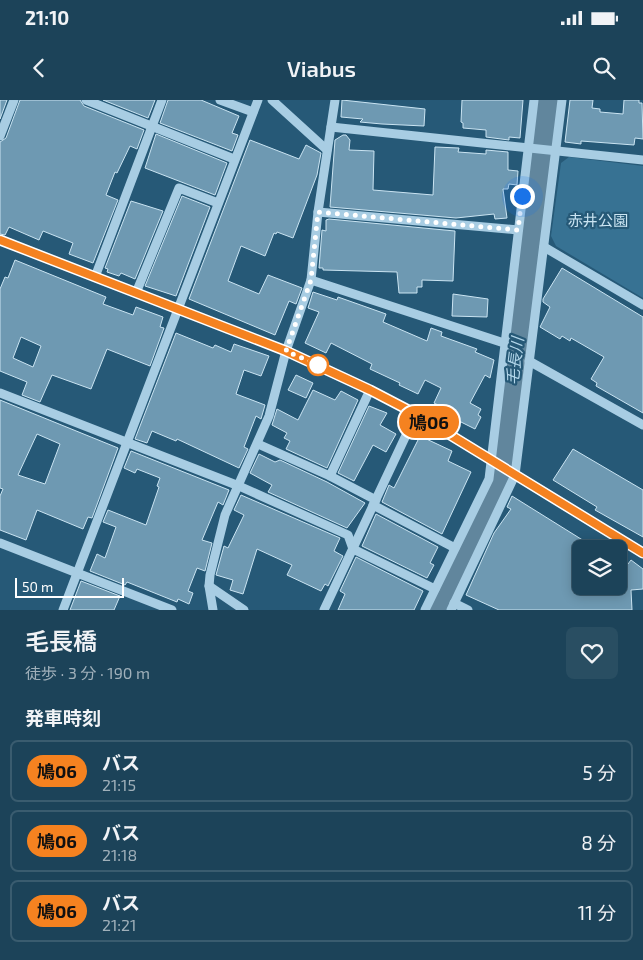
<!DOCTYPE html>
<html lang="ja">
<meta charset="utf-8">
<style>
:root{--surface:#1c4359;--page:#294e62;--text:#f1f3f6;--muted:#a0b0ba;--line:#3a5c6f}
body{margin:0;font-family:"Exo 2","Noto Sans JP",sans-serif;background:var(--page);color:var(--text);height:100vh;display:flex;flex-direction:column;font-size:19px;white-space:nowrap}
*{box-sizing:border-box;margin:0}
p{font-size:16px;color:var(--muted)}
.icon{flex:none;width:28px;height:28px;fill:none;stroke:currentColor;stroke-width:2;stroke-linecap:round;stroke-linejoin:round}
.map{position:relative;height:510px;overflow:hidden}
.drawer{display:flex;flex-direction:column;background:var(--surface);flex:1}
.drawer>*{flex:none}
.badge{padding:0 10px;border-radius:16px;font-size:18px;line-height:32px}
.fabs{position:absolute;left:572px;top:440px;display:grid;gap:10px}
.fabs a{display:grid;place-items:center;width:55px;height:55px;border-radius:8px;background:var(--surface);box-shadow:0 2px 12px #0003,0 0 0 1px var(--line);font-size:25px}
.scale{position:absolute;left:15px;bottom:12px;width:109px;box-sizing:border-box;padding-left:5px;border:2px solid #fff;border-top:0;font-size:14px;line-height:18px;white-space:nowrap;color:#fff;-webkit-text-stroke:4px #265977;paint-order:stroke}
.you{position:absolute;width:25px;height:25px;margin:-12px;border:4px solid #fff;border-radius:50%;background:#1a73e8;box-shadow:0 0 0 8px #1a73e833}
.map>.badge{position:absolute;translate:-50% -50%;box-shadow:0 0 0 2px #fff}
h2{padding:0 25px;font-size:19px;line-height:45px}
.round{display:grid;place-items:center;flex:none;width:52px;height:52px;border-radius:8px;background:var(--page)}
.overview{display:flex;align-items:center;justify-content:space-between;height:85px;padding:0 25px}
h1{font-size:24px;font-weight:600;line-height:38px}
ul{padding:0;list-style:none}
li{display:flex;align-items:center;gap:15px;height:62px;margin:0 10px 8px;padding:0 15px;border:2px solid var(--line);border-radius:8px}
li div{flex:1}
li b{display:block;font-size:19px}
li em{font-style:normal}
li .badge{min-width:55px;font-weight:700;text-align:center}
.status{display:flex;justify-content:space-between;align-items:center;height:35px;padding:0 25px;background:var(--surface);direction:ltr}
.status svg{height:14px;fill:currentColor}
header{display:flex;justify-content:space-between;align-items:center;height:65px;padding:0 25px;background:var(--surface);font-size:22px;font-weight:600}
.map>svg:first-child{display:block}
.green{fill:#377293}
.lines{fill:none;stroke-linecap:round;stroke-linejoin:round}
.river{stroke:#61869d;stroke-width:26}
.building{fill:#6e99b2;stroke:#cae4f2;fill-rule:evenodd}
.minor{stroke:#a8cde3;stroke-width:9}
.line-casing{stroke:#fff;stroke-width:11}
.line{stroke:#f58220;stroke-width:8}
.walk{stroke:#fff;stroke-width:5;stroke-dasharray:0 9}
.stop-dot{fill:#fff;stroke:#f58220;stroke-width:2.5}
.labels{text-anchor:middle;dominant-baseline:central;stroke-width:4.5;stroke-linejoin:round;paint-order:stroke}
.park-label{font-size:15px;fill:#cae4f2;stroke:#265977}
.water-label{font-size:16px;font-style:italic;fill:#b3d7eb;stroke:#265977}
</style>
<div class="status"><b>21:10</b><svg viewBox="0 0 49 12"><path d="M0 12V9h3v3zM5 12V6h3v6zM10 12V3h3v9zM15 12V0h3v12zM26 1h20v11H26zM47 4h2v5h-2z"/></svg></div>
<header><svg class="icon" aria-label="back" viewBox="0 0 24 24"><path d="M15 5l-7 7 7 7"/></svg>Viabus<svg class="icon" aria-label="search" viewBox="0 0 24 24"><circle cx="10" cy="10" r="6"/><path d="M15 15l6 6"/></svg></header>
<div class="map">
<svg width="643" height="510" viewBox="0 0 643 510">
<rect width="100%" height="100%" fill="#265977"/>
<path class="green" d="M 569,57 L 643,66 L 643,198 L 556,146 L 551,136 L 561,63 Z"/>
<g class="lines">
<path class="river" d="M 440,510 L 498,384 L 548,0"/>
</g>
<g class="building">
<path d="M 0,0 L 7,0 L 0,19 Z"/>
<path d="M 20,0 L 80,0 L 84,6 L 144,30 L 137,49 L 130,46 L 117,73 L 115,72 L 106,95 L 118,100 L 93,163 L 69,154 L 73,143 L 43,131 L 39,140 L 9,127 L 5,135 L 0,134 L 0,42 L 6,38 Z"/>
<path d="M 103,0 L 155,0 L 148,18 Z"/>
<path d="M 168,0 L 201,0 L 239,16 L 232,33 L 238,35 L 232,51 L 160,23 Z"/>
<path d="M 342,0 L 425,9 L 424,26 L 382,24 L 360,22 L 363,19 L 341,17 Z"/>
<path d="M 462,0 L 523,0 L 520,38 L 509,37 L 509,40 L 486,37 L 486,30 L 463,28 L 463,23 L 461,22 Z"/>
<path d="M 570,0 L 593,0 L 592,8 L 600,9 L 600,12 L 623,14 L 624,0 L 639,0 L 639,3 L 642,3 L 643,39 L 635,38 L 634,45 L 581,41 L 581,44 L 565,42 Z"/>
<path d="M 156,34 L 227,63 L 215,95 L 145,68 Z"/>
<path d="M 343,35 L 346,35 L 350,40 L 349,50 L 374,51 L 373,90 L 433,95 L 435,47 L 459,48 L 458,52 L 486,54 L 486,50 L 508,52 L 508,70 L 518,71 L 517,85 L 509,84 L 508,89 L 503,89 L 507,118 L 495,119 L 494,114 L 456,118 L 330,107 L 335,40 Z"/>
<path d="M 250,40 L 299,59 L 306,45 L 321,53 L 317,75 L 293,138 L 277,132 L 276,134 L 274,133 L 265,156 L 241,146 L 228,181 L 259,194 L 268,175 L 302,188 L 296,204 L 289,201 L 275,235 L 189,199 Z"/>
<path d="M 182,96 L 210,107 L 176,196 L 145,186 Z"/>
<path d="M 131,101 L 163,111 L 135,179 L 121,173 L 119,176 L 107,172 L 108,169 L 105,168 Z"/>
<path d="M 329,119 L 455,131 L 453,181 L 422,180 L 422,187 L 417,187 L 417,193 L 399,193 L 397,172 L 323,170 L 323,168 L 319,168 L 322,130 L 326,131 L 326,120 Z"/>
<path d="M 15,160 L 106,197 L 103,204 L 133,215 L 136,207 L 163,217 L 160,227 L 164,228 L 150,266 L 107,249 L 91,289 L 52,275 L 40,302 L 22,295 L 27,282 L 0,271 L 0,189 L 5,177 L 8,178 ZM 21,237 L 41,246 L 33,267 L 13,258 Z"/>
<path d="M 562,168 L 643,217 L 643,313 L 596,286 L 597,283 L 591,279 L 604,257 L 571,238 L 570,241 L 562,236 L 560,239 L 540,227 L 550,207 L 543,202 L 543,199 Z"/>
<path d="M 313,192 L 337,200 L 338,197 L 386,214 L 383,222 L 427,241 L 431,228 L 442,232 L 441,236 L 477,249 L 475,252 L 494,260 L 490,278 L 485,275 L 470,303 L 481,309 L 478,315 L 481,317 L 475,329 L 443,313 L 445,311 L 441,309 L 442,307 L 434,303 L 441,288 L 425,280 L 418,294 L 399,285 L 400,283 L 370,269 L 372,264 L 331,243 L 326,253 L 305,243 L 319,212 L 308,208 Z"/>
<path d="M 453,194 L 488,199 L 487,217 L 452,216 Z"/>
<path d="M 176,233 L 213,248 L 215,245 L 231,252 L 234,244 L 269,256 L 261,276 L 244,270 L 236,294 L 265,305 L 261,319 L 256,316 L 244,347 L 248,349 L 239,368 L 177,339 L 176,341 L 152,331 L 147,343 L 135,339 Z"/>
<path d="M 296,275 L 313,283 L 306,298 L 288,290 Z"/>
<path d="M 313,290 L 335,300 L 341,291 L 358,300 L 327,368 L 286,349 L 290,341 L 284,338 L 287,333 L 272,325 L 277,309 L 298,320 Z"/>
<path d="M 0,300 L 118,348 L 92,418 L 88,417 L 83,429 L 37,410 L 26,440 L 0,430 L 0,396 L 3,389 L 0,388 ZM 37,334 L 60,344 L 45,384 L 18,375 Z"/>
<path d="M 369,306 L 387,313 L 380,325 L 396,334 L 386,352 L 373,345 L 354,381 L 338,373 Z"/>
<path d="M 420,336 L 452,351 L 448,361 L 471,372 L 442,434 L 382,402 L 389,385 L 394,388 Z"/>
<path d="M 573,349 L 643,390 L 643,437 L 595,410 L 597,407 L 553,380 Z"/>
<path d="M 131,351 L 229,390 L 223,405 L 218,402 L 202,440 L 212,443 L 205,471 L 197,468 L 188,491 L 193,493 L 189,504 L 178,499 L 177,502 L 127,482 L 125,485 L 90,471 L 97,454 L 105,458 L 116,427 L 103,422 L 108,410 L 146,425 L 159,387 L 157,386 L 160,378 L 137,369 L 135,373 L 124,368 Z"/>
<path d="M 259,354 L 275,362 L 280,360 L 327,382 L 365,403 L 347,428 L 268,392 L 272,385 L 250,373 Z"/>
<path d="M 241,395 L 340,438 L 334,451 L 343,456 L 328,486 L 325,484 L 321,491 L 287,475 L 292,465 L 257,449 L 243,494 L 230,490 L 233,480 L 216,475 L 224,446 L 228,448 L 244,415 L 234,410 Z"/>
<path d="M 512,396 L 597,449 L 581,449 L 581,486 L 619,486 L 619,455 L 628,464 L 631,460 L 643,469 L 643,489 L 631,490 L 632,510 L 499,510 L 466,495 L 494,433 L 511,409 L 507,407 Z"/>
<path d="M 376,414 L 438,447 L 430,463 L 434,465 L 427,478 L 362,446 Z"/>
<path d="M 356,457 L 423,491 L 414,510 L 338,510 L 345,494 L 340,491 Z"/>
<path d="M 81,481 L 120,496 L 114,510 L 70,510 Z"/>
</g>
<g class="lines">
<g class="minor">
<path d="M 86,0 L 234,59"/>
<path d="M 220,0 L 253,12"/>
<path d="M 272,0 L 327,50"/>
<path d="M 331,27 L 643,60"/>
<path d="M 0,36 L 14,0"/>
<path d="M 318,112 L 518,130"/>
<path d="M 0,140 L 286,251 L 370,290 L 416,314 L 643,453"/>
<path d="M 544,147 L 643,205"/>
<path d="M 95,177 L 162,0"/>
<path d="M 311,180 L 507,244"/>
<path d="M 136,193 L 179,88 L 218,103"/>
<path d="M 529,261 L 643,325"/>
<path d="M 0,293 L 239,386 L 348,435 L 353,449 L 435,489"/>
<path d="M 258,344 L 330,376 L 376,400"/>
<path d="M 330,376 L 370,290"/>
<path d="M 373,405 L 455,448"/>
<path d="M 0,443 L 172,510"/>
<path d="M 209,486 L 244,510"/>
<path d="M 454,503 L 468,510"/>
<path d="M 63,510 L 258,0"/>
<path d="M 213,510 L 209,486 L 210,475 L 225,415 L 269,316 L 286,251 L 311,180 L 318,112 L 335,0"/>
<path d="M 324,510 L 416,314"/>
<path d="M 425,510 L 489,379 L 534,0"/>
<path d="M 451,510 L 515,375 L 562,0"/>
</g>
</g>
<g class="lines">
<g class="line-casing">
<path id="line" d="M 0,140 L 286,251 L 370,290 L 416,314 L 643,453"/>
</g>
<use href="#line" class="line"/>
<path class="walk" d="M 318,265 L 286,251 L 311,180 L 318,112 L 518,130 L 522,96"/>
</g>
<circle class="stop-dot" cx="318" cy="265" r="10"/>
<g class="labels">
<g class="park-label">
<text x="598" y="120">赤井公園</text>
</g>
<g class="water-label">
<text transform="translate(514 261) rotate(-83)">毛長川</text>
</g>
</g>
</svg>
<div class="fabs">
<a><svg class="icon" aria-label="layers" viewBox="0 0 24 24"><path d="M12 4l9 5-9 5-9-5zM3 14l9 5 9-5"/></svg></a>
</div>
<div class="scale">50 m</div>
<div class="you" style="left:522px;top:96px"></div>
<b class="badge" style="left:429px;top:322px;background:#f58220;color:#111">鳩06</b>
</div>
<section class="drawer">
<div class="overview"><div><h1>毛長橋</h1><p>徒歩 · 3 分 · 190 m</p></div><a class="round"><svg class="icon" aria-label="heart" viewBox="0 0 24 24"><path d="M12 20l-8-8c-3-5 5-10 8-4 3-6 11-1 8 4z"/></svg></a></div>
<h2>発車時刻</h2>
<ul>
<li><span class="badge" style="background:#f58220;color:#111">鳩06</span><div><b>バス</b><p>21:15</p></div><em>5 分</em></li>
<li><span class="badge" style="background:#f58220;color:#111">鳩06</span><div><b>バス</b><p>21:18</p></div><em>8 分</em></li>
<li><span class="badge" style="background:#f58220;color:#111">鳩06</span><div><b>バス</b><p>21:21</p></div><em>11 分</em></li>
</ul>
</section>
